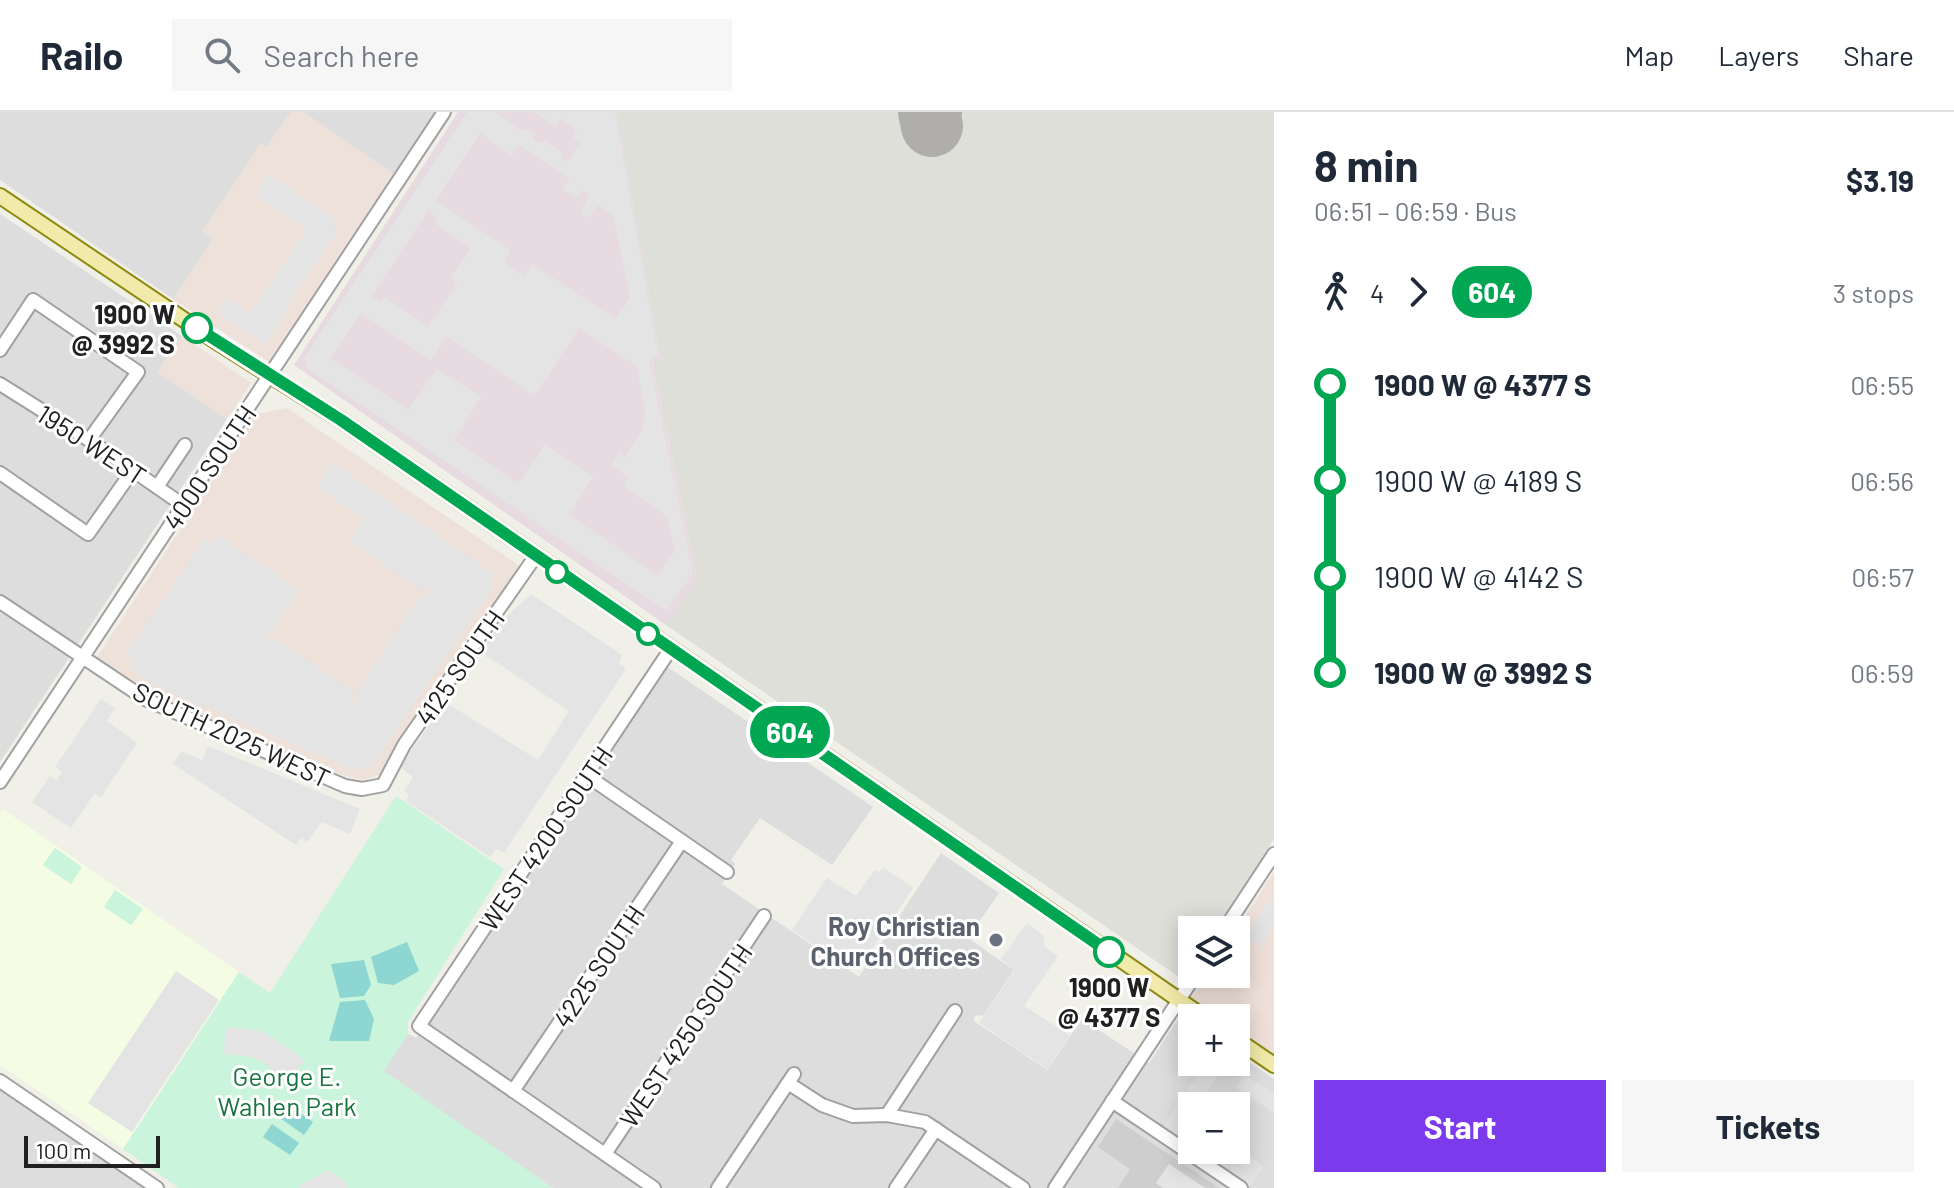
<!DOCTYPE html>
<meta charset="utf-8">
<style>
:root{--surface:#fff;--page:#f6f6f7;--text:#1f2937;--muted:#747a83;--line:#e0e1e3;--accent:#7c3aed}
body{margin:0;font-family:Barlow,sans-serif;background:var(--page);color:var(--text);height:100vh;display:flex;flex-direction:column;font-size:30px;white-space:nowrap}
*{box-sizing:border-box;margin:0}
p{font-size:26px;color:var(--muted)}
.icon{flex:none;width:44px;height:44px;fill:none;stroke:currentColor;stroke-width:2;stroke-linecap:round;stroke-linejoin:round}
.map{position:relative;flex:1;overflow:hidden}
.panel{display:flex;flex-direction:column;background:var(--surface);width:680px}
.panel>*{flex:none}
.badge{padding:0 16px;border-radius:26px;font-size:28px;line-height:52px}
.tools{position:absolute;left:1178px;top:804px;display:grid;gap:16px}
.tools a{display:grid;place-items:center;width:72px;height:72px;border-radius:0px;background:var(--surface);box-shadow:0 4px 20px #0003;font-size:40px}
.scale{position:absolute;left:24px;bottom:20px;width:136px;box-sizing:border-box;padding-left:8px;border:4px solid #202020;border-top:0;font-size:22px;line-height:28px;white-space:nowrap;color:#202020;-webkit-text-stroke:6px #fff;paint-order:stroke}
.map>.badge{position:absolute;translate:-50% -50%;box-shadow:0 0 0 4px #fff}
.legs{display:flex;align-items:center;gap:12px;height:88px;padding:0 40px;font-size:26px}
.legs p{margin-inline-start:auto}
.headline{display:flex;align-items:center;justify-content:space-between;height:136px;padding:0 40px}
h1{font-size:44px;font-weight:700;line-height:60px}
.action{display:flex;gap:16px;margin-top:auto;padding:16px 40px}
.action a{flex:1;height:92px;border-radius:0px;background:var(--accent);color:#fff;font-size:32px;font-weight:700;line-height:92px;text-align:center}
.action a+a{background:var(--page);color:var(--text)}
ul{padding:0 40px;list-style:none}
li{display:flex;align-items:center;gap:28px;height:96px;font-size:30px}
li i{display:grid;place-items:center;width:12px;height:100%;margin:0 10px;background:currentColor}
li i::after{content:'';width:20px;height:20px;margin:-10px;border:6px solid;border-radius:50%;background:var(--surface)}
li p{margin-inline-start:auto}
li:first-child i{background:linear-gradient(#0000 50%,currentColor 0)}
li:last-child i{background:linear-gradient(currentColor 50%,#0000 0)}
header{display:flex;align-items:center;gap:48px;box-sizing:border-box;height:112px;padding:0 40px;background:var(--surface);border-bottom:2px solid var(--line)}
header strong{font-size:38px}
nav{display:flex;gap:44px;margin-inline-start:auto;font-size:28px}
.search{width:560px;height:72px;background:var(--page);display:flex;align-items:center;gap:20px;box-sizing:border-box;padding:0 28px;border-radius:0px;color:var(--muted);font-size:30px}
main{display:flex;flex:1;min-height:0}
.map>svg:first-child{display:block}
.residential{fill:#dedddd;fill-rule:evenodd}
.commercial{fill:#eee1d9}
.industrial{fill:#e8dae1}
.education{fill:#f4fce4}
.religious{fill:#cecece}
.airport{fill:#dedfd9}
.park{fill:#caf4db}
.pitch{fill:#8ed6d1}
.parking{fill:#e4e4e4;fill-rule:evenodd}
.lines{fill:none;stroke-linecap:round;stroke-linejoin:round}
.taxiway{stroke:#afaeab;stroke-width:24}
.runway{stroke:#afaeab;stroke-width:62}
.minor-casing{stroke:#a1a1a1;stroke-width:16}
.major-casing{stroke:#8c8a10;stroke-width:18}
.minor{stroke:#fff;stroke-width:12}
.major{stroke:#f2eaaa;stroke-width:14}
.line-1-casing{stroke:#fff;stroke-width:18}
.line-1{stroke:#00a651;stroke-width:12}
.stop-1-dot{fill:#fff;stroke:#00a651;stroke-width:4}
.worship-dot{fill:#6b7280;stroke:#fff;stroke-width:3}
.labels{text-anchor:middle;dominant-baseline:central;stroke-width:6;stroke-linejoin:round;paint-order:stroke}
.stop-label{font-size:26px;font-weight:bold;fill:#202020;stroke:#fff;text-anchor:end}
.street-label{font-size:26px;fill:#202020;stroke:#fff}
.worship-label{font-size:26px;font-weight:bold;fill:#5b616d;stroke:#fff;text-anchor:end}
.park-label{font-size:26px;fill:#18743d;stroke:#fff}
</style>
<header>
<strong>Railo</strong>
<div class="search"><svg class="icon" aria-label="search" viewBox="0 0 24 24"><circle cx="10" cy="10" r="6"/><path d="M15 15l6 6"/></svg>Search here</div>
<nav><a>Map</a><a>Layers</a><a>Share</a></nav>
</header>
<main>
<div class="map">
<svg width="1274" height="1076" viewBox="0 0 1274 1076">
<rect width="100%" height="100%" fill="#f0efe8"/>
<g class="residential">
<path d="M 0,0 L 291,0 L 267,35 L 261,32 L 203,119 L 213,127 L 173,187 L 0,68 Z"/>
<path d="M 303,0 L 436,0 L 395,63 Z"/>
<path d="M 0,102 L 182,224 L 158,260 L 227,307 L 0,650 Z"/>
<path d="M 666,554 L 873,695 L 832,753 L 760,706 L 731,748 L 735,752 L 722,772 L 859,865 L 941,741 L 999,781 L 968,826 L 1014,858 L 983,904 L 975,903 L 974,909 L 1047,958 L 1082,907 L 1149,951 L 1180,904 L 1192,912 L 1192,950 L 1236,950 L 1236,941 L 1274,967 L 1274,1076 L 553,1076 L 383,959 L 408,922 L 416,926 ZM 1192,994 L 1236,994 L 1236,1038 L 1192,1038 Z"/>
<path d="M 0,979 L 144,1076 L 0,1076 Z"/>
</g>
<g class="commercial">
<path d="M 291,0 L 303,0 L 395,63 L 269,250 L 173,187 L 213,127 L 203,119 L 261,31 L 267,35 Z"/>
<path d="M 182,224 L 251,271 L 227,307 L 157,260 Z"/>
<path d="M 287,296 L 524,457 L 389,660 L 363,668 L 342,663 L 157,584 L 97,545 L 256,302 Z"/>
<path d="M 1274,760 L 1274,946 L 1236,920 L 1236,906 L 1216,906 L 1190,888 L 1207,862 L 1236,862 L 1236,818 Z"/>
</g>
<path class="industrial" d="M 458,0 L 617,0 L 660,247 L 652,250 L 697,468 L 666,513 L 294,253 Z"/>
<path class="education" d="M 3,697 L 239,860 L 123,1037 L 0,953 L 0,701 Z"/>
<path class="religious" d="M 1116,1007 L 1219,1076 L 1118,1076 L 1130,1057 L 1098,1035 Z"/>
<path class="airport" d="M 617,0 L 1274,0 L 1274,727 L 1214,818 L 1192,818 L 1192,852 L 1182,867 L 666,513 L 697,467 L 652,249 L 660,246 Z"/>
<g class="park">
<path d="M 396,684 L 504,757 L 408,910 L 408,922 L 384,959 L 553,1076 L 179,1076 L 123,1037 L 239,860 L 270,881 Z"/>
<path d="M 55,736 L 82,755 L 71,772 L 43,753 Z"/>
<path d="M 115,778 L 143,797 L 131,813 L 104,795 Z"/>
</g>
<g class="pitch">
<path d="M 407,830 L 419,859 L 394,873 L 378,871 L 371,845 Z"/>
<path d="M 364,848 L 371,873 L 364,884 L 340,886 L 331,852 Z"/>
<path d="M 365,888 L 374,907 L 369,929 L 329,929 L 340,890 Z"/>
<path d="M 286,991 L 313,1010 L 304,1023 L 277,1004 Z"/>
<path d="M 272,1012 L 299,1031 L 290,1043 L 263,1025 Z"/>
</g>
<g class="parking">
<path d="M 467,0 L 495,0 L 524,20 L 526,17 L 535,23 L 533,27 L 542,32 L 545,29 L 563,41 L 560,46 L 567,50 L 580,31 L 573,25 L 577,19 L 560,7 L 555,14 L 534,0 L 615,0 L 658,244 L 649,248 L 693,461 L 667,499 L 305,255 L 308,251 L 304,247 ZM 480,21 L 511,43 L 519,33 L 570,67 L 563,77 L 577,86 L 582,78 L 590,83 L 580,100 L 588,106 L 597,93 L 613,103 L 630,185 L 615,207 L 532,152 L 524,164 L 504,150 L 511,138 L 436,89 ZM 428,99 L 437,105 L 433,110 L 471,136 L 451,166 L 457,171 L 428,214 L 384,185 L 380,190 L 371,184 ZM 361,201 L 431,248 L 447,225 L 534,284 L 579,216 L 637,254 L 645,302 L 643,316 L 625,345 L 619,341 L 611,353 L 629,365 L 623,374 L 667,404 L 675,439 L 658,463 L 569,403 L 593,365 L 545,332 L 518,372 L 454,328 L 481,285 L 437,257 L 408,298 L 331,247 Z"/>
<path d="M 268,62 L 335,107 L 332,114 L 338,119 L 287,193 L 290,197 L 264,233 L 218,200 L 228,186 L 250,201 L 304,122 L 304,115 L 255,83 Z"/>
<path d="M 333,351 L 494,462 L 489,471 L 494,475 L 371,655 L 354,658 L 154,573 L 128,556 L 132,549 L 125,544 L 205,426 L 213,431 L 218,423 L 300,478 L 265,529 L 269,531 L 273,525 L 354,580 L 349,587 L 355,590 L 357,588 L 353,585 L 422,481 L 428,484 L 433,478 L 428,475 L 424,480 L 349,429 L 363,407 L 316,374 Z"/>
<path d="M 531,482 L 622,543 L 619,552 L 626,557 L 504,741 L 496,737 L 490,745 L 406,689 L 409,682 L 404,679 L 413,665 L 400,655 L 445,590 L 538,648 L 569,599 L 481,540 L 500,511 Z"/>
<path d="M 101,587 L 115,596 L 107,609 L 137,631 L 101,685 L 94,682 L 71,716 L 32,690 L 50,664 L 56,669 L 62,660 L 55,655 Z"/>
<path d="M 208,634 L 360,697 L 350,722 L 322,710 L 307,730 L 301,726 L 296,733 L 173,652 L 181,639 L 202,648 Z"/>
<path d="M 883,755 L 913,776 L 867,845 L 860,840 L 848,856 L 792,818 L 827,766 L 856,784 L 875,758 L 879,760 Z"/>
<path d="M 1274,783 L 1274,814 L 1261,835 L 1245,824 Z"/>
<path d="M 1027,811 L 1044,824 L 1044,834 L 1058,844 L 1024,894 L 1070,923 L 1047,957 L 979,911 L 1015,858 L 1001,847 Z"/>
<path d="M 176,859 L 219,888 L 132,1020 L 88,991 Z"/>
<path d="M 226,916 L 250,917 L 266,921 L 297,942 L 304,950 L 286,972 L 266,952 L 252,945 L 224,942 Z"/>
<path d="M 1205,952 L 1219,962 L 1198,994 L 1192,994 L 1192,1003 L 1187,1011 L 1192,1015 L 1192,1035 L 1163,1015 Z"/>
<path d="M 1245,963 L 1274,982 L 1274,1001 L 1236,975 Z"/>
<path d="M 1236,1035 L 1264,1054 L 1250,1074 L 1197,1038 L 1236,1038 Z"/>
<path d="M 1169,1052 L 1205,1076 L 1163,1076 L 1156,1071 Z"/>
<path d="M 328,1058 L 349,1073 L 347,1076 L 299,1076 L 303,1071 Z"/>
</g>
<g class="lines">
<path class="taxiway" d="M 930,4 L 950,0"/>
<path class="runway" d="M 929,0 L 932,14"/>
<g class="minor-casing">
<g id="minor">
<path d="M 0,238 L 33,188 L 138,260 L 89,328"/>
<path d="M 0,272 L 89,328 L 183,393"/>
<path d="M 0,361 L 88,422 L 133,358"/>
<path d="M 157,375 L 185,333"/>
<path d="M 0,490 L 147,588 L 345,674 L 362,677 L 383,673 L 404,633 L 535,445"/>
<path d="M 586,663 L 727,760"/>
<path d="M 0,670 L 444,0"/>
<path d="M 1224,818 L 1274,742"/>
<path d="M 0,969 L 157,1076"/>
<path d="M 788,971 L 822,993 L 853,1004 L 887,1003 L 925,1010 L 1023,1076"/>
<path d="M 513,979 L 682,729"/>
<path d="M 1112,989 L 1241,1076"/>
<path d="M 887,1003 L 955,899"/>
<path d="M 605,1042 L 764,804"/>
<path d="M 654,1076 L 419,914 L 670,538"/>
<path d="M 718,1076 L 794,962"/>
<path d="M 896,1076 L 936,1017"/>
<path d="M 1055,1076 L 1196,862"/>
</g>
</g>
<g class="major-casing">
<g id="major">
<path d="M 0,84 L 220,232 L 341,308 L 1205,906"/>
<path d="M 1236,927 L 1274,953"/>
</g>
</g>
<use href="#minor" class="minor"/>
<use href="#major" class="major"/>
</g>
<g class="lines">
<g class="line-1-casing">
<path id="line-1" d="M 197,216 L 341,308 L 1109,840"/>
</g>
<use href="#line-1" class="line-1"/>
</g>
<g class="stop-1-dot">
<circle cx="197" cy="216" r="14"/>
<circle cx="557" cy="460" r="10"/>
<circle cx="648" cy="522" r="10"/>
<circle cx="1109" cy="840" r="14"/>
</g>
<circle class="worship-dot" cx="996" cy="828" r="8"/>
<g class="labels">
<g class="stop-label">
<text x="175" y="201">1900 W<tspan x="175" dy="30">@ 3992 S</tspan></text>
<text x="1109" y="874" text-anchor="middle">1900 W<tspan x="1109" dy="30">@ 4377 S</tspan></text>
</g>
<g class="street-label">
<text transform="translate(92 332) rotate(33)">1950 WEST</text>
<text transform="translate(209 355) rotate(-56)">4000 SOUTH</text>
<text transform="translate(459 555) rotate(-55)">4125 SOUTH</text>
<text transform="translate(232 622) rotate(25)">SOUTH 2025 WEST</text>
<text transform="translate(545 726) rotate(-56)">WEST 4200 SOUTH</text>
<text transform="translate(598 854) rotate(-56)">4225 SOUTH</text>
<text transform="translate(685 923) rotate(-56)">WEST 4250 SOUTH</text>
</g>
<g class="worship-label">
<text x="980" y="813">Roy Christian<tspan x="980" dy="30">Church Offices</tspan></text>
</g>
<g class="park-label">
<text x="287" y="963">George E.<tspan x="287" dy="30">Wahlen Park</tspan></text>
</g>
</g>
</svg>
<div class="tools">
<a><svg class="icon" aria-label="layers" viewBox="0 0 24 24"><path d="M12 4l9 5-9 5-9-5zM3 14l9 5 9-5"/></svg></a>
<a>+</a>
<a>−</a>
</div>
<div class="scale">100 m</div>
<b class="badge" style="left:790px;top:620px;background:#00a651;color:#fff">604</b>
</div>
<section class="panel">
<div class="headline"><div><h1>8 min</h1><p>06:51 – 06:59 · Bus</p></div><b>$3.19</b></div>
<div class="legs"><svg class="icon" aria-label="walk" viewBox="0 0 24 24"><circle cx="13" cy="4" r="2"/><path d="M13 8l-2 6 4 7M11 14l-3 7M7 12l3-4h3l4 4"/></svg>4<svg class="icon" aria-label="forward" viewBox="0 0 24 24"><path d="M9 5l7 7-7 7"/></svg><b class="badge" style="background:#00a651;color:#fff">604</b><p>3 stops</p></div>
<ul>
<li><i style="color:#00a651"></i><b>1900 W @ 4377 S</b><p>06:55</p></li>
<li><i style="color:#00a651"></i><span>1900 W @ 4189 S</span><p>06:56</p></li>
<li><i style="color:#00a651"></i><span>1900 W @ 4142 S</span><p>06:57</p></li>
<li><i style="color:#00a651"></i><b>1900 W @ 3992 S</b><p>06:59</p></li>
</ul>
<div class="action"><a>Start</a><a>Tickets</a></div>
</section>
</main>
